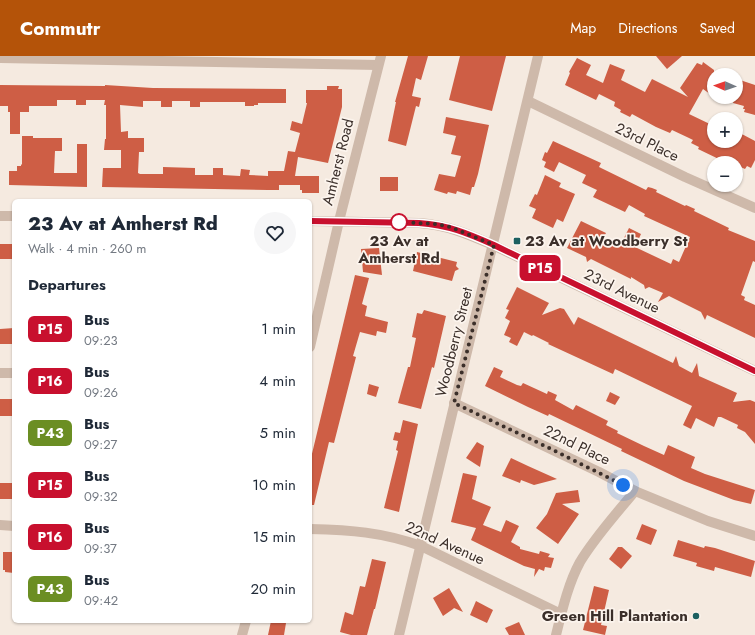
<!DOCTYPE html>
<meta charset="utf-8">
<style>
:root{--surface:#fff;--page:#f6f6f7;--text:#1f2937;--muted:#747a83;--accent:#b45309}
body{margin:0;font-family:Jost,sans-serif;background:var(--page);color:var(--text);height:100vh;display:flex;flex-direction:column;font-size:15px;white-space:nowrap}
*{box-sizing:border-box;margin:0}
p{font-size:13px;color:var(--muted)}
.icon{flex:none;width:22px;height:22px;fill:none;stroke:currentColor;stroke-width:2;stroke-linecap:round;stroke-linejoin:round}
.map{position:relative;flex:1;overflow:hidden}
.panel{position:absolute;left:12px;top:143px;width:300px;height:424px;display:flex;flex-direction:column;background:var(--surface);border-radius:6px;box-shadow:0 1px 3px #0004}
.panel>*{flex:none}
.badge{padding:0 8px;border-radius:6px;font-size:14px;line-height:26px}
.needle{width:26px;rotate:272deg}
.fabs{position:absolute;left:707px;top:12px;display:grid;gap:8px}
.fabs a{display:grid;place-items:center;width:36px;height:36px;border-radius:50%;background:var(--surface);box-shadow:0 1px 3px #0004;font-size:20px}
.you{position:absolute;width:20px;height:20px;margin:-10px;border:3px solid #fff;border-radius:50%;background:#1a73e8;box-shadow:0 0 0 6px #1a73e833}
.map>.badge{position:absolute;translate:-50% -50%;box-shadow:0 0 0 2px #fff}
h2{padding:0 16px;font-size:15px;line-height:36px}
.round{display:grid;place-items:center;flex:none;width:42px;height:42px;border-radius:21px;background:var(--page)}
.overview{display:flex;align-items:center;justify-content:space-between;height:68px;padding:0 16px}
h1{font-size:19px;font-weight:800;line-height:30px}
ul{padding:0;list-style:none}
li{display:flex;align-items:center;gap:12px;height:52px;padding:0 16px}
li div{flex:1}
li b{display:block;font-size:15px}
li em{font-style:normal}
li .badge{min-width:44px;font-weight:700;text-align:center}
header{display:flex;align-items:center;gap:24px;box-sizing:border-box;height:56px;padding:0 20px;background:var(--accent);color:#fff}
header strong{font-size:19px}
nav{display:flex;gap:22px;margin-inline-start:auto;font-size:14px}
.map>svg:first-child{display:block}
.building{fill:#ce5e45}
.lines{fill:none;stroke-linecap:round;stroke-linejoin:round}
.minor{stroke:#ceb9aa;stroke-width:10}
.tertiary{stroke:#ceb9aa;stroke-width:10}
.line-casing{stroke:#fff;stroke-width:9}
.line{stroke:#c8102e;stroke-width:6}
.walk{stroke:#3b2f2a;stroke-width:4;stroke-dasharray:0 7.2}
.stop-dot{fill:#fff;stroke:#c8102e;stroke-width:2}
.poi-dot{fill:#1c6060;stroke:#fcf4ed;stroke-width:1.5}
.labels{text-anchor:middle;dominant-baseline:central;stroke-width:3.5;stroke-linejoin:round;paint-order:stroke}
.street-label{font-size:15px;fill:#3b2f2a;stroke:#fcf4ed}
.stop-label{font-size:15px;font-weight:bold;fill:#3b2f2a;stroke:#fcf4ed}
.poi-label{font-size:15px;font-weight:bold;fill:#3b2f2a;stroke:#fcf4ed;text-anchor:start}
</style>
<header>
<strong>Commutr</strong>
<nav><a>Map</a><a>Directions</a><a>Saved</a></nav>
</header>
<div class="map">
<svg width="755" height="579" viewBox="0 0 755 579">
<rect width="100%" height="100%" fill="#f5eae0"/>
<g class="building">
<path d="M 408,0 L 428,0 L 421,24 L 416,22 L 412,40 L 421,42 L 419,51 L 416,50 L 406,90 L 388,85 L 396,46 L 395,46 Z"/>
<path d="M 460,0 L 506,0 L 492,55 L 449,44 Z"/>
<path d="M 656,0 L 682,0 L 667,13 Z"/>
<path d="M 577,2 L 591,9 L 586,19 L 603,27 L 610,8 L 625,14 L 621,24 L 645,36 L 652,23 L 688,41 L 680,32 L 697,7 L 702,9 L 703,6 L 714,14 L 714,32 L 710,38 L 703,33 L 689,58 L 714,70 L 714,85 L 736,85 L 736,79 L 738,76 L 755,85 L 755,104 L 751,112 L 747,110 L 745,113 L 736,109 L 736,107 L 727,107 L 698,93 L 699,91 L 691,87 L 693,84 L 689,82 L 672,74 L 670,77 L 656,71 L 632,58 L 630,61 L 620,56 L 621,54 L 614,50 L 615,46 L 599,38 L 596,44 L 565,29 L 570,17 L 569,16 Z"/>
<path d="M 740,24 L 755,29 L 755,59 L 744,56 L 745,53 L 743,53 L 744,50 L 733,47 L 735,41 L 736,41 Z"/>
<path d="M 0,29 L 105,30 L 105,29 L 153,32 L 286,33 L 286,47 L 258,47 L 258,49 L 254,49 L 254,50 L 245,50 L 245,46 L 200,46 L 200,51 L 190,51 L 190,45 L 172,45 L 172,51 L 161,51 L 161,45 L 143,45 L 143,51 L 120,49 L 121,76 L 128,75 L 128,82 L 144,82 L 144,96 L 139,96 L 138,117 L 140,118 L 163,118 L 163,111 L 195,112 L 195,119 L 213,119 L 213,112 L 223,112 L 223,119 L 240,120 L 241,113 L 250,114 L 249,119 L 268,120 L 268,115 L 284,115 L 288,95 L 295,96 L 300,77 L 290,74 L 292,65 L 302,68 L 307,47 L 306,47 L 306,34 L 327,34 L 327,30 L 339,30 L 338,33 L 342,33 L 342,51 L 328,107 L 298,101 L 295,120 L 319,120 L 319,137 L 302,137 L 302,134 L 300,134 L 300,129 L 279,129 L 279,134 L 268,134 L 102,131 L 103,112 L 121,112 L 121,94 L 104,94 L 105,83 L 106,83 L 106,49 L 104,49 L 105,44 L 86,44 L 86,49 L 76,49 L 76,44 L 57,44 L 57,50 L 29,50 L 29,56 L 20,56 L 20,78 L 10,78 L 10,56 L 8,56 L 8,50 L 0,50 Z"/>
<path d="M 446,61 L 489,69 L 478,118 L 474,131 L 472,131 L 470,139 L 457,135 L 456,138 L 448,136 L 447,138 L 434,134 L 439,118 L 455,121 L 461,100 L 451,98 L 456,80 L 443,77 Z"/>
<path d="M 22,80 L 33,80 L 33,82 L 62,82 L 62,95 L 55,95 L 54,117 L 77,117 L 77,88 L 87,88 L 87,131 L 9,129 L 9,115 L 17,115 L 17,110 L 21,110 L 21,108 L 22,109 Z"/>
<path d="M 553,85 L 601,107 L 599,111 L 646,134 L 648,131 L 652,132 L 657,134 L 656,136 L 685,150 L 686,149 L 695,153 L 694,155 L 729,172 L 728,174 L 755,185 L 755,206 L 753,205 L 741,239 L 745,241 L 744,244 L 755,249 L 755,282 L 707,259 L 705,264 L 701,256 L 669,240 L 658,246 L 663,237 L 649,231 L 645,233 L 644,229 L 631,221 L 631,223 L 591,203 L 587,206 L 586,201 L 567,192 L 581,165 L 606,177 L 603,182 L 620,190 L 629,172 L 641,178 L 635,191 L 671,208 L 673,203 L 679,206 L 690,181 L 644,160 L 645,158 L 629,149 L 625,156 L 593,141 L 597,134 L 582,127 L 586,119 L 559,106 L 554,116 L 544,111 L 546,106 L 542,104 L 545,96 L 547,97 Z"/>
<path d="M 545,119 L 561,127 L 559,131 L 575,138 L 563,166 L 557,163 L 553,172 L 532,162 L 536,153 L 529,150 L 535,138 L 537,139 Z"/>
<rect x="380" y="121" width="18" height="14"/>
<rect x="0" y="188" width="14" height="15"/>
<path d="M 379,192 L 382,219 L 363,216 L 361,193 Z"/>
<path d="M 417,196 L 457,206 L 456,210 L 459,213 L 455,215 L 452,225 L 413,215 Z"/>
<path d="M 355,219 L 369,222 L 362,248 L 367,250 L 365,260 L 388,266 L 386,277 L 377,275 L 376,280 L 360,276 L 353,300 L 356,301 L 334,387 L 329,386 L 314,449 L 310,449 L 310,406 Z"/>
<path d="M 517,231 L 549,247 L 542,259 L 560,252 L 564,253 L 574,269 L 578,261 L 673,307 L 676,300 L 679,310 L 692,317 L 697,307 L 699,320 L 737,337 L 733,346 L 750,344 L 755,346 L 755,388 L 745,376 L 737,372 L 738,369 L 721,361 L 718,361 L 714,371 L 696,362 L 691,373 L 683,369 L 692,350 L 615,313 L 613,318 L 548,288 L 549,287 L 533,279 L 532,280 L 524,276 L 517,290 L 509,286 L 511,282 L 504,279 L 510,265 L 505,262 L 509,254 L 506,253 Z"/>
<path d="M 424,254 L 446,260 L 434,312 L 432,311 L 421,353 L 398,347 L 408,311 L 410,311 L 416,282 L 412,281 L 417,257 L 422,258 Z"/>
<path d="M 14,272 L 14,288 L 0,288 L 0,273 Z"/>
<path d="M 494,311 L 503,315 L 500,321 L 517,329 L 521,330 L 523,327 L 547,338 L 548,335 L 557,339 L 555,344 L 573,354 L 576,349 L 608,365 L 606,369 L 618,375 L 617,377 L 644,390 L 664,399 L 668,389 L 695,401 L 691,412 L 705,418 L 755,434 L 751,448 L 734,444 L 684,425 L 621,395 L 622,393 L 549,358 L 548,360 L 528,351 L 485,330 Z"/>
<path d="M 369,328 L 379,331 L 376,341 L 367,338 Z"/>
<path d="M 610,336 L 620,341 L 615,349 L 606,345 Z"/>
<rect x="0" y="343" width="14" height="17"/>
<path d="M 403,364 L 418,368 L 399,456 L 384,452 L 398,395 L 396,394 L 398,385 L 393,384 L 395,376 L 400,377 Z"/>
<path d="M 477,386 L 484,390 L 480,411 L 466,402 Z"/>
<path d="M 511,402 L 528,410 L 557,423 L 534,429 L 521,424 L 520,427 L 502,420 Z"/>
<path d="M 463,417 L 477,420 L 472,443 L 491,451 L 483,469 L 501,476 L 506,464 L 519,470 L 511,486 L 520,491 L 520,493 L 539,498 L 540,495 L 550,498 L 548,501 L 554,502 L 551,512 L 545,511 L 544,515 L 539,513 L 534,521 L 535,513 L 524,510 L 471,484 L 476,472 L 451,466 Z"/>
<rect x="0" y="427" width="14" height="16"/>
<path d="M 578,434 L 580,446 L 562,448 L 579,458 L 558,488 L 536,472 L 547,458 L 556,437 Z"/>
<path d="M 642,468 L 657,474 L 651,489 L 636,483 Z"/>
<path d="M 678,484 L 704,492 L 705,490 L 715,492 L 755,505 L 751,521 L 715,511 L 714,515 L 696,510 L 697,507 L 673,500 Z"/>
<path d="M 618,491 L 622,491 L 632,500 L 621,513 L 609,503 Z"/>
<path d="M 3,496 L 14,496 L 14,517 L 5,516 L 5,514 L 3,514 Z"/>
<path d="M 372,503 L 386,506 L 375,553 L 374,553 L 367,579 L 351,579 L 340,576 L 345,556 L 353,559 L 360,530 L 365,531 Z"/>
<path d="M 594,530 L 609,534 L 601,569 L 607,570 L 605,579 L 583,574 Z"/>
<path d="M 449,532 L 463,556 L 454,552 L 453,553 L 443,560 L 433,542 Z"/>
<path d="M 476,545 L 493,554 L 487,567 L 470,559 Z"/>
<path d="M 271,565 L 286,567 L 284,579 L 268,579 Z"/>
<path d="M 519,566 L 525,579 L 509,579 L 505,572 Z"/>
</g>
<g class="lines">
<g class="minor">
<path d="M 0,2 L 378,9"/>
<path d="M 528,45 L 685,121 L 755,152"/>
<path d="M 310,291 L 339,165 L 381,0"/>
<path d="M 0,317 L 14,317"/>
<path d="M 454,347 L 599,416 L 635,435 L 708,465 L 755,480"/>
<path d="M 0,469 L 14,470"/>
<path d="M 310,473 C 350,474 382,476 421,490 L 561,558"/>
<path d="M 242,579 L 246,565"/>
<path d="M 399,579 L 538,0"/>
<path d="M 556,579 C 562,555 568,528 580,506 C 595,481 616,458 635,435"/>
</g>
<g class="tertiary">
<path d="M 0,160 L 14,160"/>
<path d="M 310,165 L 419,167 C 447,169 468,178 493,189 L 755,315"/>
</g>
</g>
<g class="lines">
<g class="line-casing">
<path id="line" d="M 310,165 L 419,167 C 448,169 467,177 494,189 L 755,315"/>
</g>
<use href="#line" class="line"/>
<path class="walk" d="M 399,166 L 436,168 L 450,171 L 494,189 L 454,347 L 545,390 L 623,429"/>
</g>
<circle class="stop-dot" cx="399" cy="166" r="8"/>
<g class="poi-dot">
<rect x="513" y="181" width="8" height="8" rx="2"/>
<circle cx="696" cy="560" r="4"/>
</g>
<g class="labels">
<g class="street-label">
<text transform="translate(647 86) rotate(26)">23rd Place</text>
<text transform="translate(338 106) rotate(-76)">Amherst Road</text>
<text transform="translate(622 235) rotate(26)">23rd Avenue</text>
<text transform="translate(454 286) rotate(-76)">Woodberry Street</text>
<text transform="translate(577 389) rotate(26)">22nd Place</text>
<text transform="translate(445 487) rotate(24)">22nd Avenue</text>
</g>
<g class="stop-label">
<text x="399" y="185">23 Av at<tspan x="399" dy="17">Amherst Rd</tspan></text>
</g>
<g class="poi-label">
<text x="525" y="185">23 Av at Woodberry St</text>
<text x="688" y="560" text-anchor="end">Green Hill Plantation</text>
</g>
</g>
</svg>
<div class="fabs">
<a><svg class="needle" viewBox="-14 -14 28 28"><path d="M0-13l5 13h-10z" fill="#e53935"/><path d="M0 13l5-13h-10z" fill="#747a83"/></svg></a>
<a>+</a>
<a>−</a>
</div>
<div class="you" style="left:623px;top:429px"></div>
<b class="badge" style="left:540px;top:212px;background:#c8102e;color:#fff">P15</b>
<section class="panel">
<div class="overview"><div><h1>23 Av at Amherst Rd</h1><p>Walk · 4 min · 260 m</p></div><a class="round"><svg class="icon" aria-label="heart" viewBox="0 0 24 24"><path d="M12 20l-8-8c-3-5 5-10 8-4 3-6 11-1 8 4z"/></svg></a></div>
<h2>Departures</h2>
<ul>
<li><span class="badge" style="background:#c8102e;color:#fff">P15</span><div><b>Bus</b><p>09:23</p></div><em>1 min</em></li>
<li><span class="badge" style="background:#c8102e;color:#fff">P16</span><div><b>Bus</b><p>09:26</p></div><em>4 min</em></li>
<li><span class="badge" style="background:#6b8e23;color:#fff">P43</span><div><b>Bus</b><p>09:27</p></div><em>5 min</em></li>
<li><span class="badge" style="background:#c8102e;color:#fff">P15</span><div><b>Bus</b><p>09:32</p></div><em>10 min</em></li>
<li><span class="badge" style="background:#c8102e;color:#fff">P16</span><div><b>Bus</b><p>09:37</p></div><em>15 min</em></li>
<li><span class="badge" style="background:#6b8e23;color:#fff">P43</span><div><b>Bus</b><p>09:42</p></div><em>20 min</em></li>
</ul>
</section>
</div>
